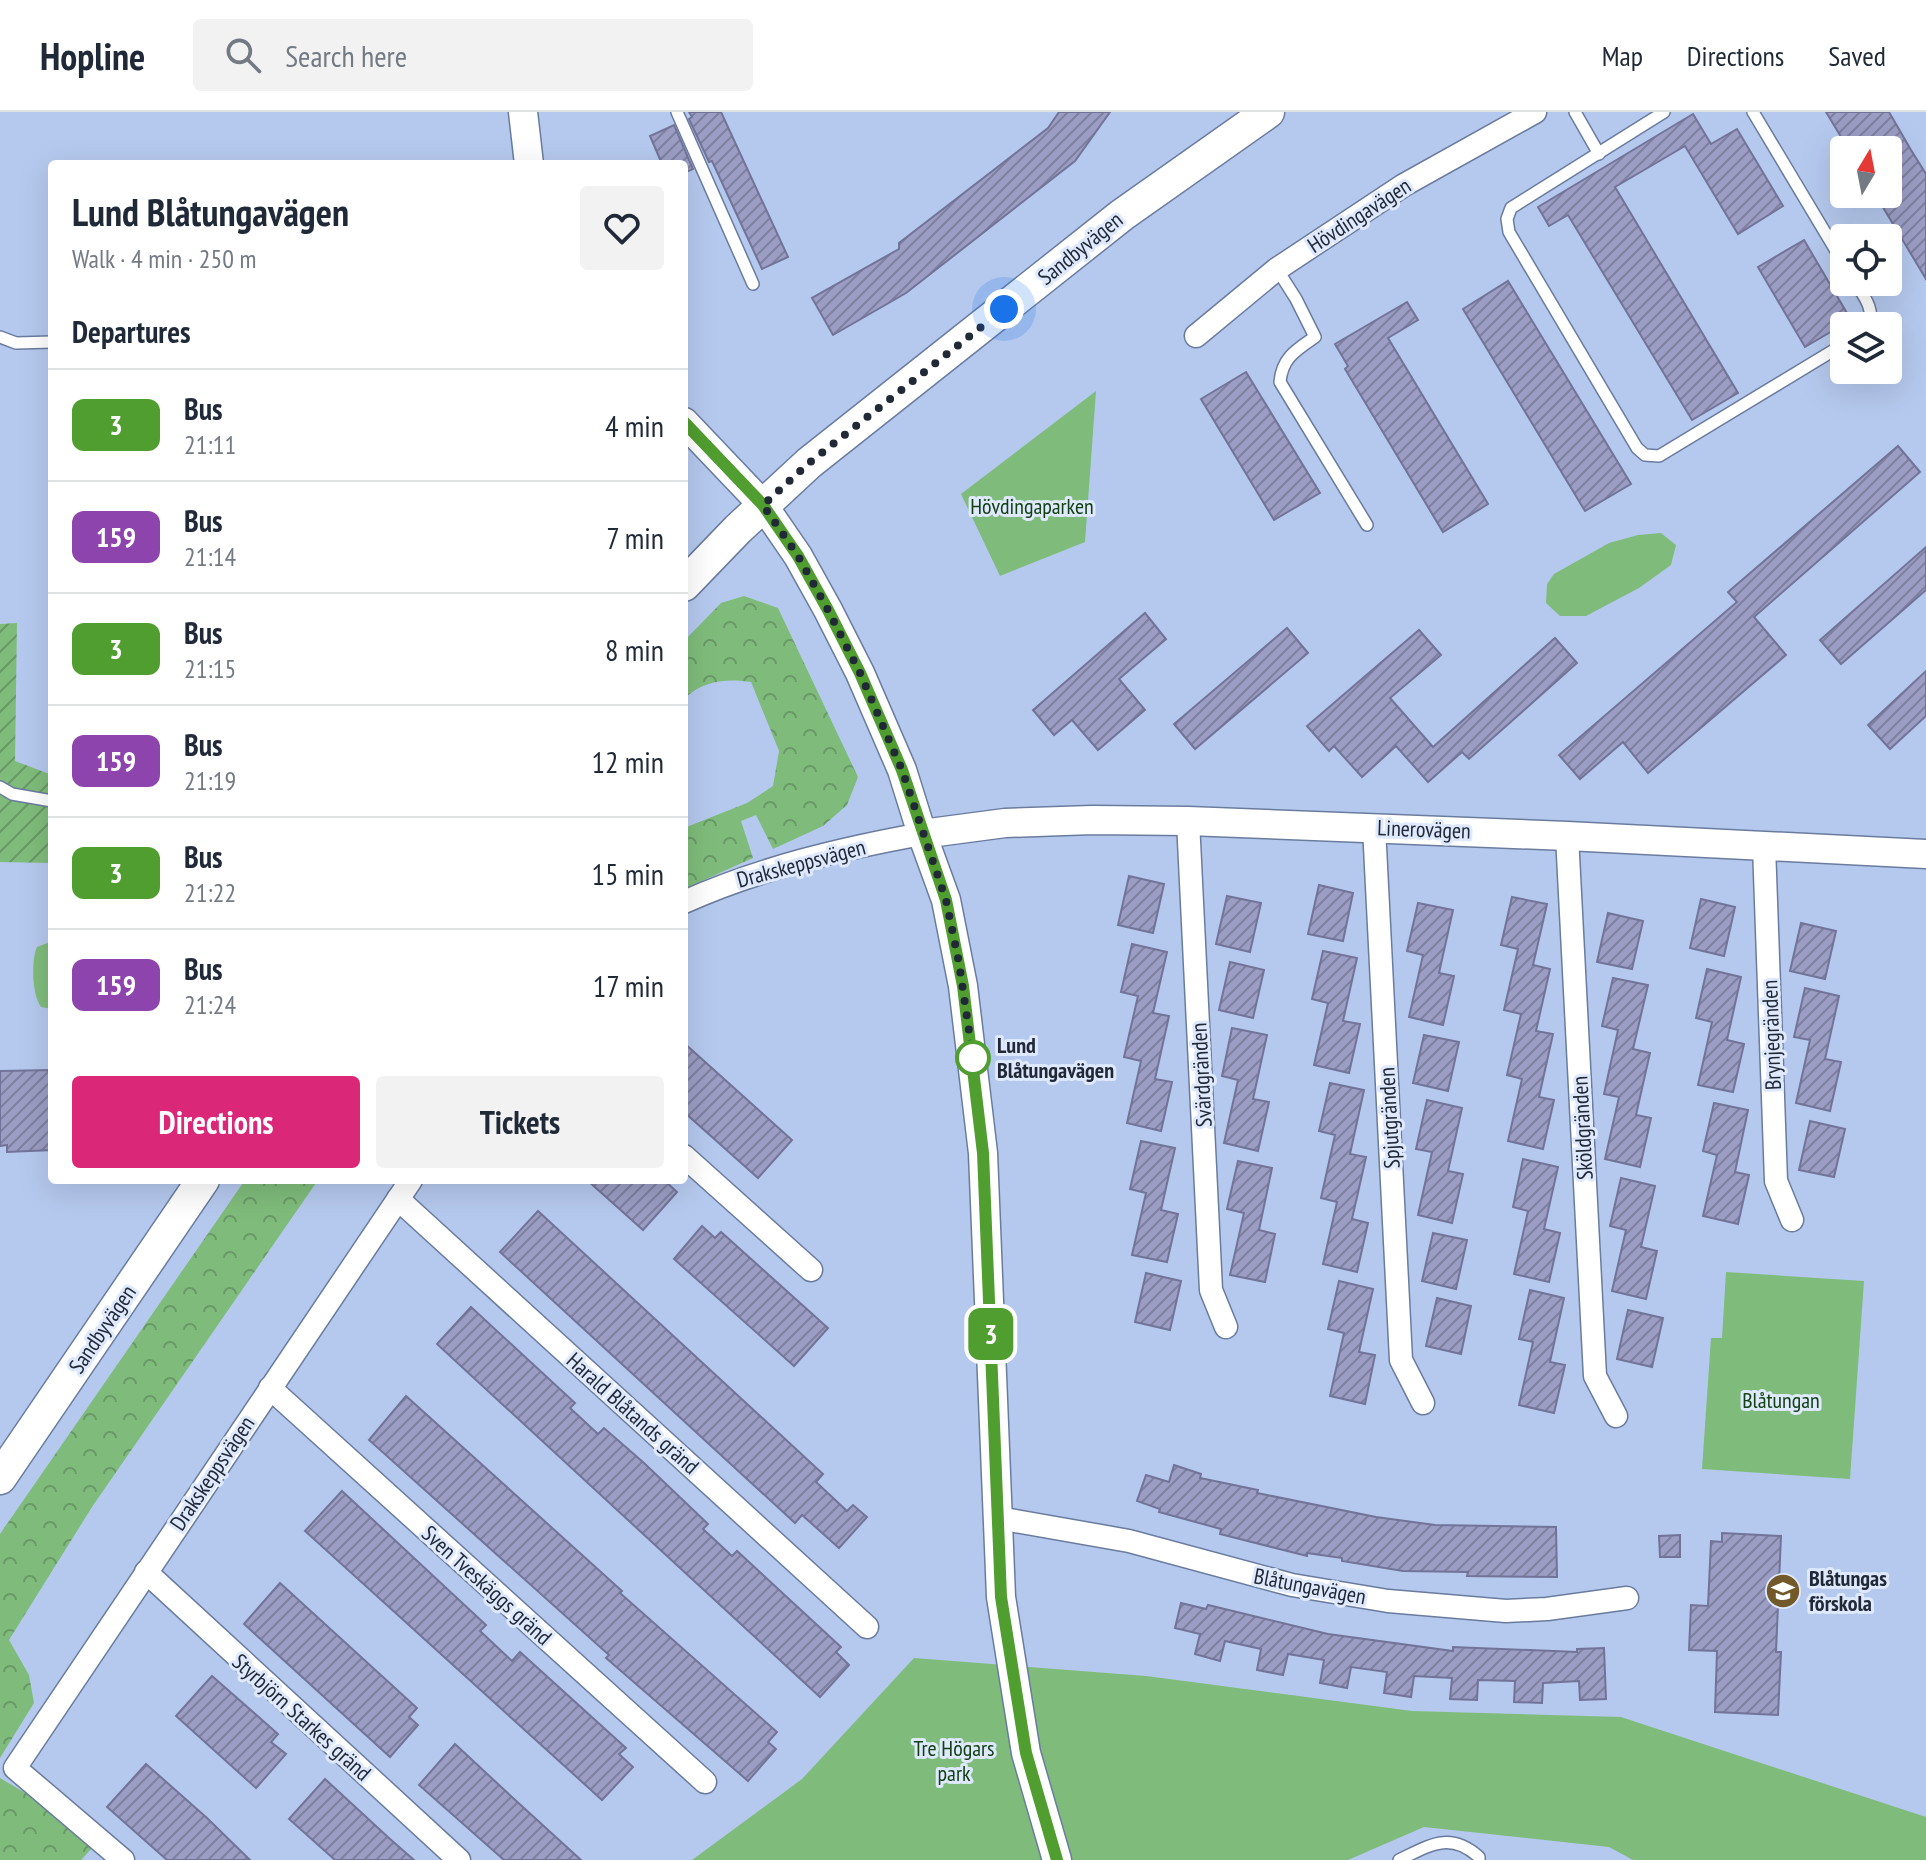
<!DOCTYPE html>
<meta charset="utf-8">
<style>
:root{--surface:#fff;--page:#f2f2f3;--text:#1f2937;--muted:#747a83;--line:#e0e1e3;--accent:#db2777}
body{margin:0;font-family:"PT Sans Narrow",sans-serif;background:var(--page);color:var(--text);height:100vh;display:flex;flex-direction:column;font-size:30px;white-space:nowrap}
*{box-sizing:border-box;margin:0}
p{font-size:26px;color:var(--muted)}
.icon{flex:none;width:44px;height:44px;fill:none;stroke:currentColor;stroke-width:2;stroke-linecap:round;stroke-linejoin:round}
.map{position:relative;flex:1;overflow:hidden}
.details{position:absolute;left:48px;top:48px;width:640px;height:1024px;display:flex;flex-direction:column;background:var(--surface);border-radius:8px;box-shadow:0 8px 32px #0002}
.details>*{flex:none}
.badge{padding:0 16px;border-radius:12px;font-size:28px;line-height:52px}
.needle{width:52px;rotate:10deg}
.buttons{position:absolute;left:1830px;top:24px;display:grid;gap:16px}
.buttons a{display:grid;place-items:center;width:72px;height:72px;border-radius:8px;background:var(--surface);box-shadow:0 8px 32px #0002;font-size:40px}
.you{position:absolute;width:40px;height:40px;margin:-20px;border:6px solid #fff;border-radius:50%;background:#1a73e8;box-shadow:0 0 0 12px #1a73e833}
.map>.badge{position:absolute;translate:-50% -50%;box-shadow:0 0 0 4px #fff}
h2{padding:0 24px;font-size:30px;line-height:72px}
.round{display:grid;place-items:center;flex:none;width:84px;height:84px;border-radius:8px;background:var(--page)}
.head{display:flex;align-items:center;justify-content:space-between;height:136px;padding:0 24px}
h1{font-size:38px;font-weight:800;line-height:60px}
.button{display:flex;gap:16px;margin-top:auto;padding:16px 24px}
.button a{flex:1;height:92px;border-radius:8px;background:var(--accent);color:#fff;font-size:32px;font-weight:800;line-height:92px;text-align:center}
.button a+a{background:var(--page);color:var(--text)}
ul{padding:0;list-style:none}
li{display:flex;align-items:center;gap:24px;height:112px;padding:0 24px;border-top:2px solid var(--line)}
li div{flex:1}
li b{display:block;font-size:30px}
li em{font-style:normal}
li .badge{min-width:88px;font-weight:700;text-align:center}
header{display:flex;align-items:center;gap:48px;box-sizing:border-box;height:112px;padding:0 40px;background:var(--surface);border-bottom:2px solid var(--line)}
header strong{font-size:38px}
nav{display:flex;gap:44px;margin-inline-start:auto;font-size:28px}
.search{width:560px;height:72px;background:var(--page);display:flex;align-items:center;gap:20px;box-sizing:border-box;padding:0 28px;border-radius:8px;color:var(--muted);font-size:30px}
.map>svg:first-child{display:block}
.green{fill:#7fbc7b}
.forest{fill:url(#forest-crowns)}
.garden{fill:url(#garden-furrows)}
.building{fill:url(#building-hatch);stroke:#727398;stroke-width:2}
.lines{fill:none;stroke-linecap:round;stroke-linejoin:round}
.service-casing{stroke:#6a7c9e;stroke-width:14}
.minor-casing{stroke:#6a7c9e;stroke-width:25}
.tertiary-casing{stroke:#6a7c9e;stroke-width:31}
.secondary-casing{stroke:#6a7c9e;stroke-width:35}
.service{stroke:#fff;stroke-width:11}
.minor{stroke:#fff;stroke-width:22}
.tertiary{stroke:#fff;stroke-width:28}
.secondary{stroke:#fff;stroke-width:32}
.line-casing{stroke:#fff;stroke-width:18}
.line{stroke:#509e2f;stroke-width:12}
.walk{stroke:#212937;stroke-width:8;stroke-dasharray:0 14.4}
.stop-dot{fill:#fff;stroke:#509e2f;stroke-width:4}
.labels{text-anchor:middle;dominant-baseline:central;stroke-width:6;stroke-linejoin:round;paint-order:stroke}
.street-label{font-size:22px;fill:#212937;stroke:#dfe9fd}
.park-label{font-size:22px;fill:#134112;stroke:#dfe9fd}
.stop-label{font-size:22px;font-weight:bold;fill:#212937;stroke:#dfe9fd;text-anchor:start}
.poi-label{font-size:22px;font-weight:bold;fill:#212937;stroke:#dfe9fd;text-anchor:start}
</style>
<header>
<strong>Hopline</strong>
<div class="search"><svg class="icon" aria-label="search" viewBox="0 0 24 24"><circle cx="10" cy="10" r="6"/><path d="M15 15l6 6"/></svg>Search here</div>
<nav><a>Map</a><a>Directions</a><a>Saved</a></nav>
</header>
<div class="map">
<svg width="1926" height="1748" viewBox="0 0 1926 1748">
<defs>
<pattern id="forest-crowns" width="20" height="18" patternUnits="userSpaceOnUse" patternTransform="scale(2)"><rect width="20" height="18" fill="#7fbc7b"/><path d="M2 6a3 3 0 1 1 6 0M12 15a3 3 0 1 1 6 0" fill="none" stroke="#689966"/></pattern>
<pattern id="garden-furrows" width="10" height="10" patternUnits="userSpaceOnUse" patternTransform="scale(2)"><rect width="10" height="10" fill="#7fbc7b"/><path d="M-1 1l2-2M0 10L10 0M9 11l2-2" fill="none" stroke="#689966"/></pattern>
<pattern id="building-hatch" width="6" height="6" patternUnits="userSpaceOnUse" patternTransform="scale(2)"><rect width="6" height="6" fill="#9b9dc4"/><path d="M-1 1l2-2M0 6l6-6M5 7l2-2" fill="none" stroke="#7e80a0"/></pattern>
</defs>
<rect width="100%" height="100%" fill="#b5c9ee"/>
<g class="green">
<path d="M 1096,279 L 1085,430 L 1000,464 L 961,382 Z"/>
<path d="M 1661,421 L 1676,433 L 1671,453 L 1639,476 L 1586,504 L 1560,504 L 1546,491 L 1547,472 L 1554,462 L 1609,431 L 1638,423 Z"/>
<path d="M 50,830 L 52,897 L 41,895 C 32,883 31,849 37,835 Z"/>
<path d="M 1726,1160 L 1864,1169 L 1850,1367 L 1702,1357 L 1711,1226 L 1722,1226 Z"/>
<path d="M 914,1546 L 1146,1564 L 1412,1599 L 1621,1605 L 1926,1705 L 1926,1748 L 1633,1748 L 1609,1735 L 1424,1715 L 1348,1748 L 692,1748 L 802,1667 Z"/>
</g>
<g class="forest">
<path d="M 744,484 L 778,496 L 858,665 L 847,693 L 823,714 L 773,737 L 756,703 L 741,709 L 753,746 L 684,777 L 684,716 L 747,691 L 773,674 L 779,639 L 751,570 C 727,566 701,569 684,587 L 684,529 L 721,491 Z"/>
<path d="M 245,1068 L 318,1068 L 92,1395 L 9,1528 L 29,1563 L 34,1591 L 0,1646 L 0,1422 Z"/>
<path d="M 0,1666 L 49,1695 L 92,1736 L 81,1748 L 0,1748 Z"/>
</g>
<path class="garden" d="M 17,511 L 15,649 L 52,663 L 52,751 L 0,750 L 0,512 Z"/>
<g class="building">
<path d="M 689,0 L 721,0 L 788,145 L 762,157 L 712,49 L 709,50 L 689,7 L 692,5 Z"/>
<path d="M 1059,0 L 1110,0 L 1075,49 L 906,181 L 833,223 L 812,186 L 899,137 L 899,131 L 1048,16 Z"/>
<path d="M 1826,0 L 1889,0 L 1911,38 L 1926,62 L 1926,167 L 1875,82 L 1888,82 L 1888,38 L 1849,38 Z"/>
<path d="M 1693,2 L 1711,32 L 1737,17 L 1783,94 L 1738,122 L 1685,34 L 1615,75 L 1738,281 L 1692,308 L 1568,103 L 1549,114 L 1538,95 Z"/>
<path d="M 674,13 L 693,57 L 684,61 L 684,52 L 662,52 L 650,24 Z"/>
<path d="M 1804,128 L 1851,208 L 1805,235 L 1758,155 Z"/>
<path d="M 1508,169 L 1631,372 L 1585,399 L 1463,197 Z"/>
<path d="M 1407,190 L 1418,208 L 1388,226 L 1488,392 L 1443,420 L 1345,257 L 1348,254 L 1335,232 Z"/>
<path d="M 1246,260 L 1320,381 L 1274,408 L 1201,287 Z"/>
<path d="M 1898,334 L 1920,360 L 1754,505 L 1786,543 L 1648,661 L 1623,630 L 1580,667 L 1559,643 L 1737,490 L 1728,480 Z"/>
<path d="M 1926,435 L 1926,478 L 1841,552 L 1820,528 Z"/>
<path d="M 1145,501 L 1166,527 L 1119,567 L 1145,598 L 1098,638 L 1072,608 L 1054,623 L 1033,598 Z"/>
<path d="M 1287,516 L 1308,541 L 1195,637 L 1174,612 Z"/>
<path d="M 1419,518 L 1441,543 L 1390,586 L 1433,635 L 1555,526 L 1577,551 L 1469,647 L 1462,640 L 1428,670 L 1396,634 L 1362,665 L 1334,634 L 1329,639 L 1307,614 Z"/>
<path d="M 1926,559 L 1926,604 L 1890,637 L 1868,613 Z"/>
<path d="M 1129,764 L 1164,772 L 1153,821 L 1118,813 Z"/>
<path d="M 1319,773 L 1353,781 L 1343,829 L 1308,822 Z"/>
<path d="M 1227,784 L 1261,791 L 1250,840 L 1216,832 Z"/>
<path d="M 1512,785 L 1547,792 L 1533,853 L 1550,857 L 1536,919 L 1553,922 L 1539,985 L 1554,988 L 1543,1037 L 1508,1029 L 1522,967 L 1507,963 L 1521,902 L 1504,898 L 1518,837 L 1501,833 Z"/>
<path d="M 1701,787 L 1735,795 L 1724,844 L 1690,836 Z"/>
<path d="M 1418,791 L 1453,798 L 1439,861 L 1454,864 L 1443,913 L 1409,905 L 1423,843 L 1407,839 Z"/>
<path d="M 1608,801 L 1643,809 L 1632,857 L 1597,850 Z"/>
<path d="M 1801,811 L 1836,819 L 1825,867 L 1790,859 Z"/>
<path d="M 1132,832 L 1167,840 L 1153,901 L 1169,904 L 1155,967 L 1172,970 L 1161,1019 L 1127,1011 L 1141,949 L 1124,945 L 1138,884 L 1121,880 Z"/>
<path d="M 1323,839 L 1357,846 L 1343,909 L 1360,912 L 1349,961 L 1314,953 L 1328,891 L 1312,887 Z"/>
<path d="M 1230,850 L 1264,858 L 1253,906 L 1219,898 Z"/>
<path d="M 1707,857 L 1741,865 L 1727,928 L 1744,932 L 1733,980 L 1698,973 L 1712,910 L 1696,906 Z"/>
<path d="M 1613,866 L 1648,873 L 1633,937 L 1650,941 L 1636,1003 L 1651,1006 L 1640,1055 L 1605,1047 L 1619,985 L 1604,982 L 1618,918 L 1602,914 Z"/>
<path d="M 1805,876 L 1839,884 L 1825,947 L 1841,950 L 1830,999 L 1796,991 L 1810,928 L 1794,925 Z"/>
<path d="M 1232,916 L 1267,923 L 1253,987 L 1269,990 L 1258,1039 L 1224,1031 L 1238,968 L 1222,964 Z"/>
<path d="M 1424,923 L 1459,930 L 1448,979 L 1413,971 Z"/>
<path d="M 684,931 L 792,1028 L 758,1066 L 684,1000 Z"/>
<path d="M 52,958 L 52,1038 L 7,1040 L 7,1033 L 0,1034 L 0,959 Z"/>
<path d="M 1330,971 L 1364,978 L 1350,1042 L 1366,1045 L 1352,1107 L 1368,1111 L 1357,1160 L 1323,1152 L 1337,1090 L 1321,1086 L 1335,1023 L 1319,1019 Z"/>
<path d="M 1427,988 L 1462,996 L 1448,1059 L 1463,1062 L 1452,1111 L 1418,1103 L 1432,1040 L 1416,1037 Z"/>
<path d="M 1714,991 L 1748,998 L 1735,1060 L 1749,1063 L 1738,1112 L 1703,1104 L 1717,1043 L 1703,1039 Z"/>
<path d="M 1810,1009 L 1845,1017 L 1834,1065 L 1799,1058 Z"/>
<path d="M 1141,1029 L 1175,1036 L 1161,1098 L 1178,1102 L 1167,1150 L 1132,1143 L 1146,1081 L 1130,1077 Z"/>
<path d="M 1523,1047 L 1558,1055 L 1544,1117 L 1560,1121 L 1549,1170 L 1514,1162 L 1528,1099 L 1513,1095 Z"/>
<path d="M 1238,1049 L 1272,1056 L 1259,1118 L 1275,1122 L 1265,1170 L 1230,1163 L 1244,1101 L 1227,1097 Z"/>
<path d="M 1621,1066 L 1655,1074 L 1641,1135 L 1657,1139 L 1646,1187 L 1612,1179 L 1626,1118 L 1610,1114 Z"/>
<path d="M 587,1068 L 664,1068 L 677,1080 L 643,1118 Z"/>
<path d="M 538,1099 L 823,1362 L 816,1370 L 847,1399 L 853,1393 L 867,1405 L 839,1436 L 802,1403 L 795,1411 L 500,1140 Z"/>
<path d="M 702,1114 L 715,1126 L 721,1120 L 828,1216 L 794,1254 L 674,1147 Z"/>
<path d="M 1433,1121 L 1467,1128 L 1456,1177 L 1422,1169 Z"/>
<path d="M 1146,1161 L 1181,1169 L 1170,1218 L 1135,1210 Z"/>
<path d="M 1339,1169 L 1373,1177 L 1359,1240 L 1375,1243 L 1365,1292 L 1330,1284 L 1344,1221 L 1328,1217 Z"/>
<path d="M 1530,1178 L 1564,1186 L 1550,1250 L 1565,1253 L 1554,1301 L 1519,1293 L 1533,1230 L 1519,1227 Z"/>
<path d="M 1437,1186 L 1471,1194 L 1461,1242 L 1426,1234 Z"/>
<path d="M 471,1195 L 575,1291 L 570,1296 L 598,1322 L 604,1316 L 644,1351 L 708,1412 L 703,1417 L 732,1444 L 737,1439 L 841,1535 L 836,1540 L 849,1553 L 820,1585 L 437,1232 Z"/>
<path d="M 1628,1198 L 1663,1206 L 1652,1255 L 1617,1247 Z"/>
<path d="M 406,1284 L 622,1479 L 620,1481 L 777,1620 L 768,1630 L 776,1637 L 748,1669 L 606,1546 L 609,1543 L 369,1328 Z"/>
<path d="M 1174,1353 L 1201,1362 L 1200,1366 L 1258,1378 L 1257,1381 L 1376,1405 L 1435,1413 L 1556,1415 L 1557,1465 L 1467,1464 L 1468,1460 L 1403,1459 L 1342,1449 L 1342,1446 L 1307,1441 L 1307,1444 L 1220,1422 L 1221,1417 L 1159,1400 L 1160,1397 L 1137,1389 L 1146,1363 L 1169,1370 Z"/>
<path d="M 342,1379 L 486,1513 L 480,1519 L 512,1549 L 520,1540 L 626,1636 L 619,1642 L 633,1655 L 602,1688 L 305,1419 Z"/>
<path d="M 1722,1421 L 1781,1424 L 1776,1540 L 1781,1540 L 1778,1603 L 1715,1600 L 1717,1539 L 1689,1538 L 1691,1493 L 1708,1494 L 1711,1429 L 1722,1430 Z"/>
<path d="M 1680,1423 L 1680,1445 L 1660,1445 L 1659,1424 Z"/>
<path d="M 280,1471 L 417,1596 L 409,1605 L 418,1613 L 390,1645 L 244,1512 Z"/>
<path d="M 1181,1491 L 1206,1497 L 1208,1493 L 1328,1522 L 1453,1539 L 1453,1535 L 1577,1540 L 1577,1537 L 1604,1536 L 1606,1587 L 1580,1588 L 1579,1569 L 1543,1571 L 1542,1591 L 1514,1590 L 1515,1569 L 1478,1568 L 1477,1588 L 1450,1587 L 1452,1566 L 1414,1564 L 1411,1585 L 1384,1581 L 1387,1560 L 1351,1555 L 1347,1576 L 1320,1571 L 1324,1548 L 1288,1542 L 1283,1563 L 1257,1558 L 1261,1537 L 1225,1529 L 1220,1549 L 1195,1542 L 1200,1522 L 1175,1516 Z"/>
<path d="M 212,1564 L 278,1622 L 271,1630 L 286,1642 L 256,1676 L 176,1604 Z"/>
<path d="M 455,1632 L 513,1686 L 581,1748 L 504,1748 L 419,1673 Z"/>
<path d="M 146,1652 L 207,1706 L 250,1748 L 167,1748 L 107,1695 Z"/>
<path d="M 325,1667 L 390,1727 L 414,1748 L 335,1748 L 289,1707 Z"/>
</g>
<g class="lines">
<g class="service-casing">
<g id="service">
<path d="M 677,0 L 753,172"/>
<path d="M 1575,0 L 1599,42"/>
<path d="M 1664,0 L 1511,96 L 1507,107 L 1509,120 L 1637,336 L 1645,343 L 1659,344 L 1844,232"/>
<path d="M 1753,0 L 1844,152"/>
<path d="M 1277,157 L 1296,187 L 1315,225 C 1296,238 1282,246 1280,270 L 1367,413"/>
<path d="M 1855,170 C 1863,183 1876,198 1868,214"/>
<path d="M 0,225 L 16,231 L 52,230"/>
<path d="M 0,675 L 12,682 L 52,689"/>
<path d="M 1399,1748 C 1430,1733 1450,1719 1479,1745 L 1479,1748"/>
</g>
</g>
<g class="minor-casing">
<g id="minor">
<path d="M 1196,224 L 1277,157 L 1404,73 L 1535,0"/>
<path d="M 1188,709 L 1211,1178 L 1226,1215"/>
<path d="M 1374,715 L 1401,1248 L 1423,1291"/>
<path d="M 1567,724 L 1595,1264 L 1616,1304"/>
<path d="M 1764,734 L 1776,1069 L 1792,1108"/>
<path d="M 684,790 C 761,756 839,737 922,722"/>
<path d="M 684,1044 L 811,1158"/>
<path d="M 398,1087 L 867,1515"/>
<path d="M 270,1276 L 705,1670"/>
<path d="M 998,1406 L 1129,1429 L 1292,1473 L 1388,1489 L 1506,1499 L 1547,1497 L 1627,1486"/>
<path d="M 146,1460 L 459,1748"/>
<path d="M 123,1748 L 15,1656 L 411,1068"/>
</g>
</g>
<g class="tertiary-casing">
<g id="tertiary">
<path d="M 523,0 L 529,52"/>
<path d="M 684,310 L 763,393 L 798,444 L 828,498 L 860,561 L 902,658 L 922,722 L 946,788 L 963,874 L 983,1041 L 1001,1485 L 1026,1641 L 1057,1748"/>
<path d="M 922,722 L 1005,711 L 1092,708 L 1188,709 L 1567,724 L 1926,742"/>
</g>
</g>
<g class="secondary-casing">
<g id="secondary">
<path d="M 684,473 L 738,417 L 809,351 L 1122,103 L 1268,0"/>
<path d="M 0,1366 L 203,1068"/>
</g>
</g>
<use href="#service" class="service"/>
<use href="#minor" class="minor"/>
<use href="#tertiary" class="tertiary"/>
<use href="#secondary" class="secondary"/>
</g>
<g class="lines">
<g class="line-casing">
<path id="line" d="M 684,310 L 763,393 L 798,444 L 828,498 L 860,561 L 902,658 L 946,788 L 963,874 L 983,1041 L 1001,1485 L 1026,1641 L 1057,1748"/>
</g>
<use href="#line" class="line"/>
<path class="walk" d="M 973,946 L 959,851 L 946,788 L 902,658 L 860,561 L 828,498 L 798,444 L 763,393 L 809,351 L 1004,197"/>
</g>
<defs>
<g id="school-disc" transform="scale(1.8)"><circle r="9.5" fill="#715929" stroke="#dfe9fd"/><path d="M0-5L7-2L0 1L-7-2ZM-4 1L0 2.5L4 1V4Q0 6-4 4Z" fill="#fff"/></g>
</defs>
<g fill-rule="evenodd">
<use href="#school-disc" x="1783" y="1479"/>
</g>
<circle class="stop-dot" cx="973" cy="946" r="16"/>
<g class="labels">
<g class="street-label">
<text transform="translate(1359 103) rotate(-33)">Hövdingavägen</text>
<text transform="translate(1080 136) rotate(-39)">Sandbyvägen</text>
<text transform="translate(1424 717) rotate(2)">Linerovägen</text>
<text transform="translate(801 751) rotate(-15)">Drakskeppsvägen</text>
<text transform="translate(1771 923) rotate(-92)">Brynjegränden</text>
<text transform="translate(1201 963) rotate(-93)">Svärdgränden</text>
<text transform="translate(1389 1006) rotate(-93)">Spjutgränden</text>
<text transform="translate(1582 1016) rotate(-93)">Sköldgränden</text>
<text transform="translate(102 1217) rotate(-56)">Sandbyvägen</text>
<text transform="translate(633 1301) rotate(42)">Harald Blåtands gränd</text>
<text transform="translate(212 1361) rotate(-56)">Drakskeppsvägen</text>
<text transform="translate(487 1473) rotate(42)">Sven Tveskäggs gränd</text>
<text transform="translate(1310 1474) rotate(11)">Blåtungavägen</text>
<text transform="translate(302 1605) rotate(42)">Styrbjörn Starkes gränd</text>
</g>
<g class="park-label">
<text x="1032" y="394">Hövdingaparken</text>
<text x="1781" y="1288">Blåtungan</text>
<text x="954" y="1636">Tre Högars<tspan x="954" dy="25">park</tspan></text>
</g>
<g class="stop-label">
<text x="997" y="933">Lund<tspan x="997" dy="25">Blåtungavägen</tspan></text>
</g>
<g class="poi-label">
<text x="1809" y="1466">Blåtungas<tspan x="1809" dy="25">förskola</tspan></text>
</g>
</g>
</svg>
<div class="buttons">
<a><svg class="needle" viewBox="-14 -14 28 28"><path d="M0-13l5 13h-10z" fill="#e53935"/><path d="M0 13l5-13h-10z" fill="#747a83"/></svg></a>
<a><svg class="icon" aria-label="locate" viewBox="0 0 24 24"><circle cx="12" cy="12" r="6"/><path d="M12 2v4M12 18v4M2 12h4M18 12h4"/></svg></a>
<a><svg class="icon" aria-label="layers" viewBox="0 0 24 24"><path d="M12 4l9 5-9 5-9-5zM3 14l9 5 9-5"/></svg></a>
</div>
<div class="you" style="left:1004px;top:197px"></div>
<b class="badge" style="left:991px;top:1222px;background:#509e2f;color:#fff">3</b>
<section class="details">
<div class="head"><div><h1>Lund Blåtungavägen</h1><p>Walk · 4 min · 250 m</p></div><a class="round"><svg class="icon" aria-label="heart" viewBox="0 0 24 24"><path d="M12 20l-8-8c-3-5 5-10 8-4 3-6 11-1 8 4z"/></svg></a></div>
<h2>Departures</h2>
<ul>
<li><span class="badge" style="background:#509e2f;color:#fff">3</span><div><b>Bus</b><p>21:11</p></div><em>4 min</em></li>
<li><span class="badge" style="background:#8e44ad;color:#fff">159</span><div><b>Bus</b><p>21:14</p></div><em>7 min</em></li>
<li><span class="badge" style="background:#509e2f;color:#fff">3</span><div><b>Bus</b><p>21:15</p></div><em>8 min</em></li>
<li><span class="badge" style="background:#8e44ad;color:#fff">159</span><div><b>Bus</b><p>21:19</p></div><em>12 min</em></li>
<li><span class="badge" style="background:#509e2f;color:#fff">3</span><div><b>Bus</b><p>21:22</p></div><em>15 min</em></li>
<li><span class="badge" style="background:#8e44ad;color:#fff">159</span><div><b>Bus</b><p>21:24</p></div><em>17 min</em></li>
</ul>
<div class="button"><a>Directions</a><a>Tickets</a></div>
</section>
</div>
